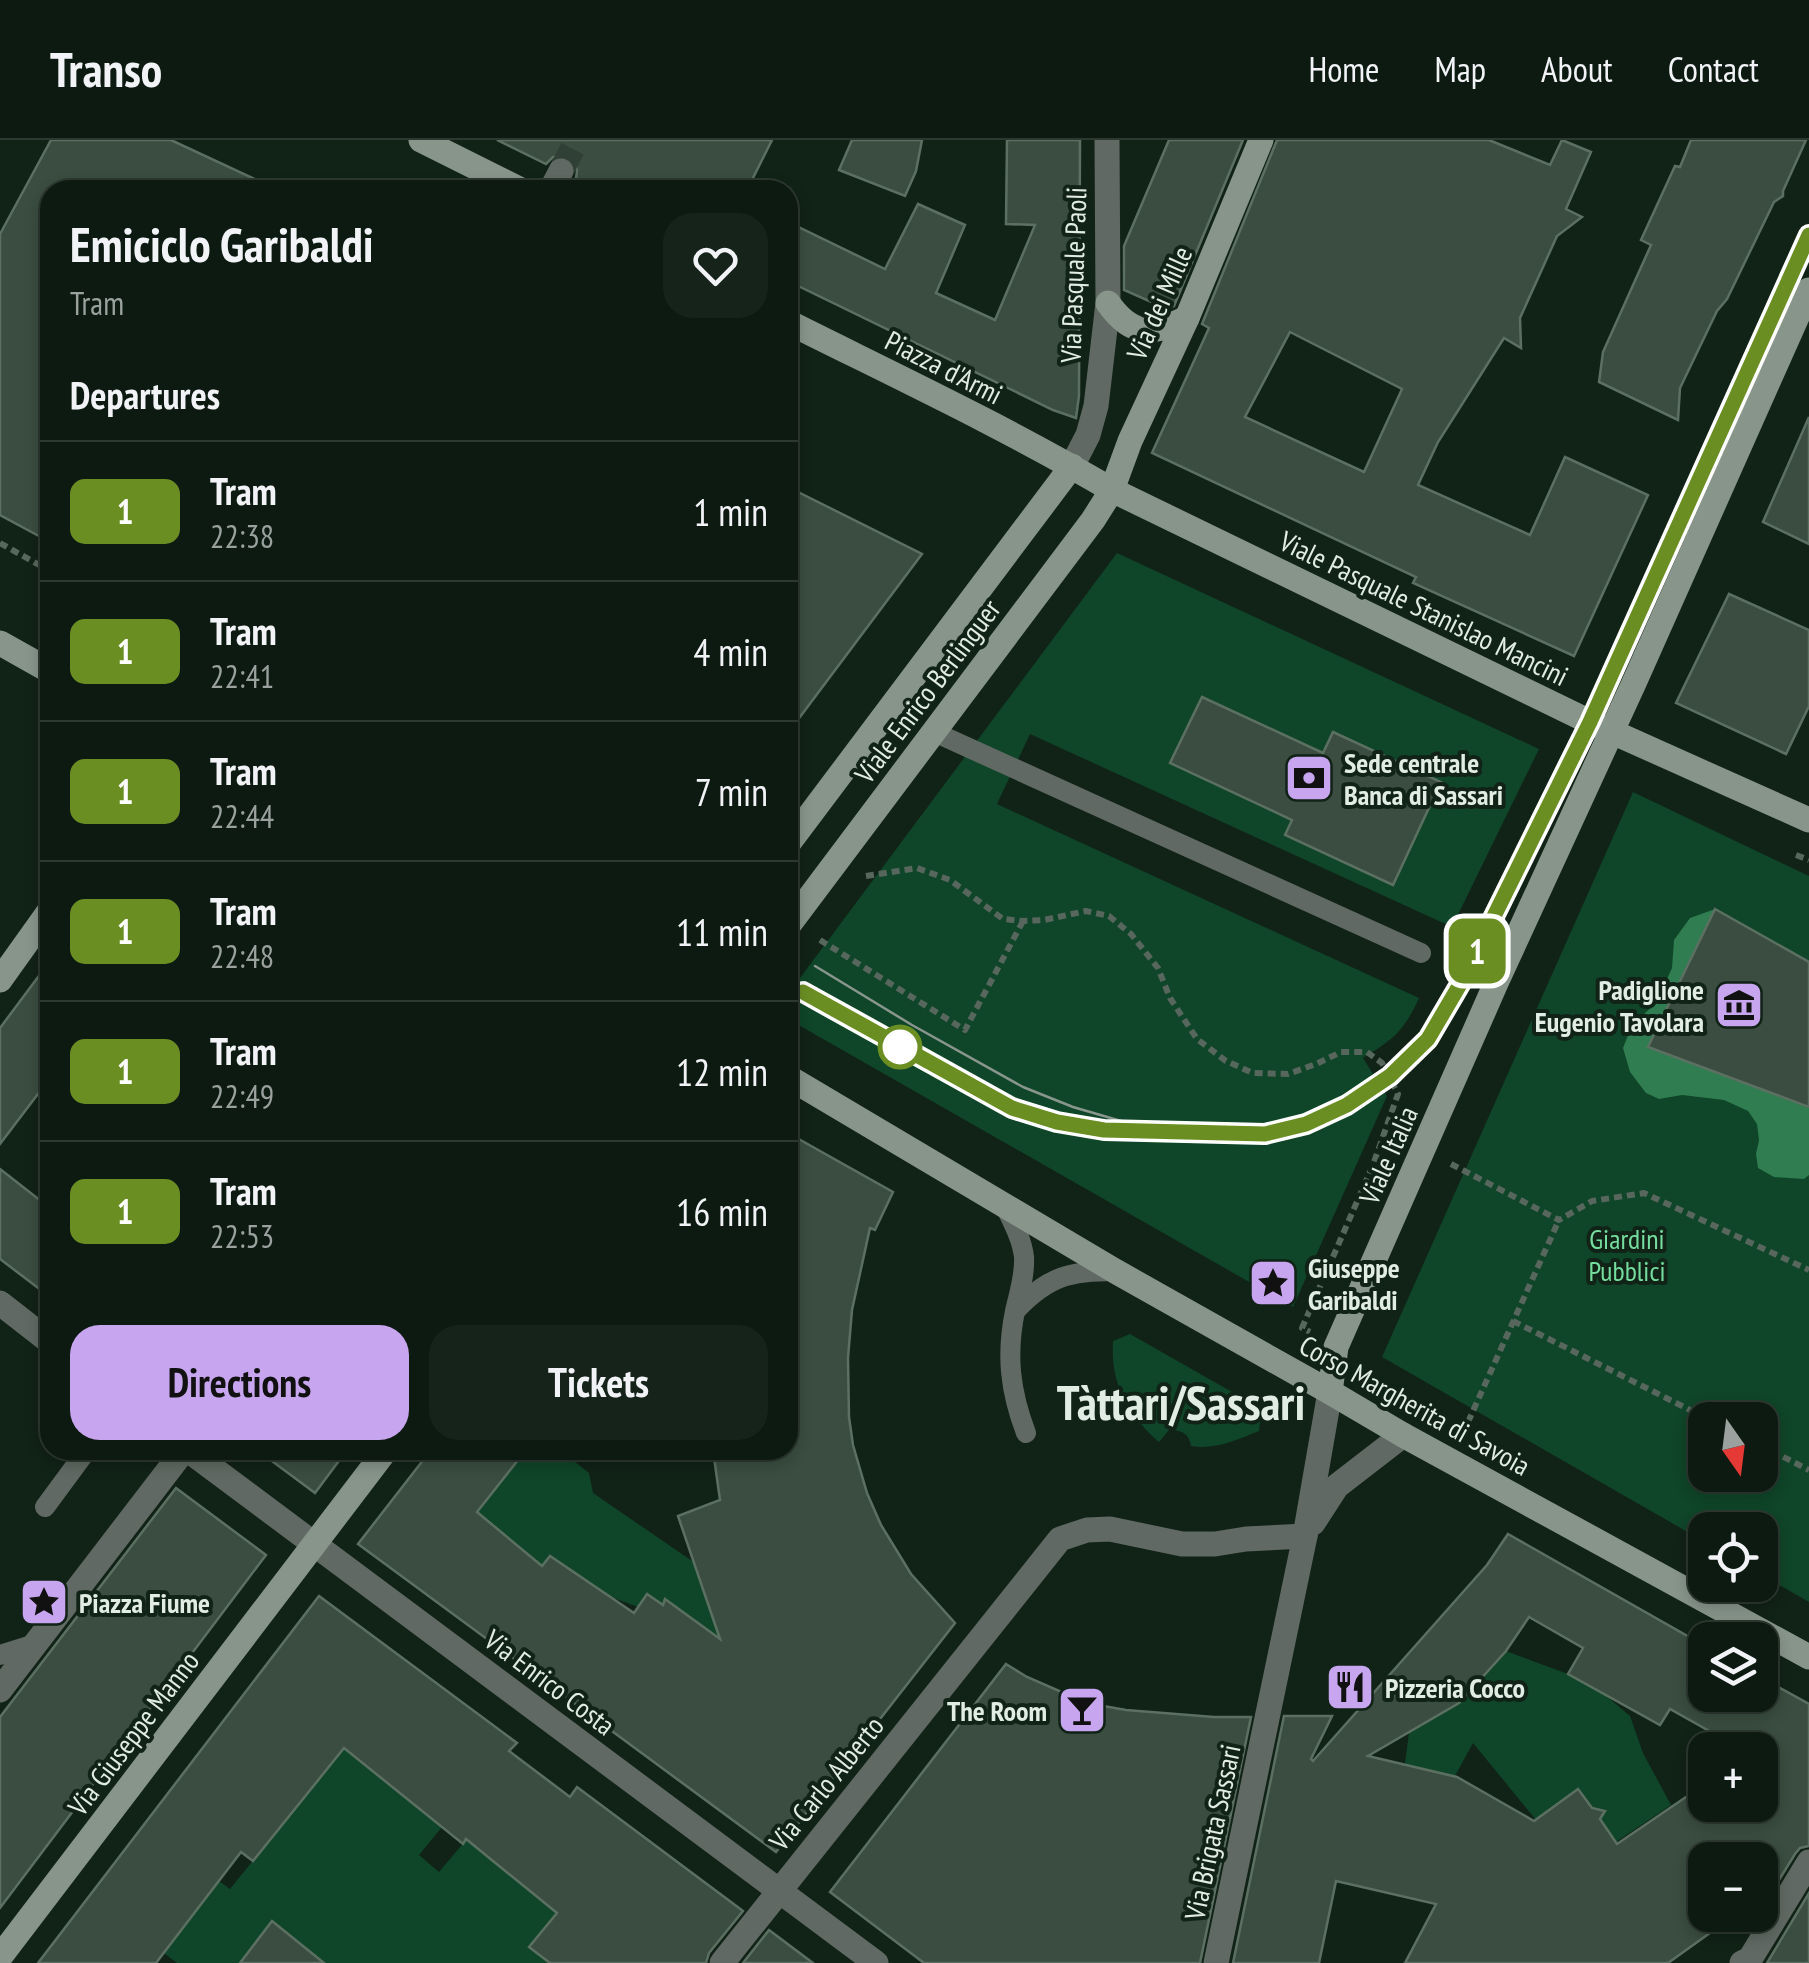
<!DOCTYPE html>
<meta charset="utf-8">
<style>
:root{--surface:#0d1a11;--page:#16231a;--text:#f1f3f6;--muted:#9aa19f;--line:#2d3831;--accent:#c7a6ef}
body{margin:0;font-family:"PT Sans Narrow",sans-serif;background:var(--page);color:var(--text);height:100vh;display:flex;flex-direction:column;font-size:38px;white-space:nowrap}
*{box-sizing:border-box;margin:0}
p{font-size:32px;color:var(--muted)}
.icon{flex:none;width:55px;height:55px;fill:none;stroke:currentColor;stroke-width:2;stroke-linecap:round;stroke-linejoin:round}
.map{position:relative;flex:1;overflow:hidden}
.sheet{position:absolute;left:40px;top:40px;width:758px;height:1280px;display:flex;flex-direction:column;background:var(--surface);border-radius:30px;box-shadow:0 5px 15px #0003,0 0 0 2px var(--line)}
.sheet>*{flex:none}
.badge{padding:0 20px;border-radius:15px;font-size:35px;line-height:65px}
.needle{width:65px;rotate:166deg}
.tools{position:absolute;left:1688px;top:1262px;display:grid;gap:20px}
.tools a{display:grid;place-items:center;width:90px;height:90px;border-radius:20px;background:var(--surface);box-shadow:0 5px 15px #0003,0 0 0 2px var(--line);font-size:50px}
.map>.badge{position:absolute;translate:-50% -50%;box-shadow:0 0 0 5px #fff}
h2{padding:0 30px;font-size:38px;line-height:90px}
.round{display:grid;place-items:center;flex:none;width:105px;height:105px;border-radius:30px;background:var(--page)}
.headline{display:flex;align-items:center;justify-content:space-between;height:170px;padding:0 30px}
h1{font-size:48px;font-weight:800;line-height:75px}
.cta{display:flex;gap:20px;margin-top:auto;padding:20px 30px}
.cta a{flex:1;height:115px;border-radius:30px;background:var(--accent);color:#111;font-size:40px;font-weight:800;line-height:115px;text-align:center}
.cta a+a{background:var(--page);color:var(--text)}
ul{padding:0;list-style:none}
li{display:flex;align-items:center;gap:30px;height:140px;padding:0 30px;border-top:2px solid var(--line)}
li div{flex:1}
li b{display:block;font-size:38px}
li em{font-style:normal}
li .badge{min-width:110px;font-weight:700;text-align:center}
header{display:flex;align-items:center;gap:60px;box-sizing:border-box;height:140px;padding:0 50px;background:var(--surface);border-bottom:2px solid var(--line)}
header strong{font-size:48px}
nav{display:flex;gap:55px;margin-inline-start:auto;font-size:35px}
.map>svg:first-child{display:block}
.green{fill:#0f4528;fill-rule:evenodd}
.water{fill:#2f7d50}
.building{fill:#3a4d40;stroke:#5c7062;stroke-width:2.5;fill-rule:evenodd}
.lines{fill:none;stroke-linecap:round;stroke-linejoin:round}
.street-tunnel{stroke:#304036;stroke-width:25;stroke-dasharray:25 12;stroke-linecap:butt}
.path{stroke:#58675d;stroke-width:6;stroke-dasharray:8 5;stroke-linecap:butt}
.lane{stroke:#606963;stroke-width:20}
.street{stroke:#606963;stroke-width:25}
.secondary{stroke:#87958b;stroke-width:25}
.tram{stroke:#88968d;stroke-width:2.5}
.line-casing{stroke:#fff;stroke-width:22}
.line{stroke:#6b8e23;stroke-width:15}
.stop-dot{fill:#fff;stroke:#6b8e23;stroke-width:5}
.labels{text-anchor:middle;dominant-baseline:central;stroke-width:8;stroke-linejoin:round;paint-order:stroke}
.street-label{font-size:28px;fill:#e1ece4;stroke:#112217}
.poi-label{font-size:28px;font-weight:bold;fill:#e1ece4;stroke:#112217;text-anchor:start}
.park-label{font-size:28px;fill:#75de9e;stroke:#112217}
.town-label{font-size:48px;font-weight:bold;fill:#e1ece4;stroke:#112217}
</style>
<header>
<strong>Transo</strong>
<nav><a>Home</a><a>Map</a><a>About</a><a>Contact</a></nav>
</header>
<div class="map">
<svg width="1809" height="1823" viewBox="0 0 1809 1823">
<rect width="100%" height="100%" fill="#112217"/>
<g class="green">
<path d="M 1117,413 L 1539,609 L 1452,787 L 1030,594 L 997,664 L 1419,858 C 1404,891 1394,899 1363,918 L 1387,956 L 1293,1167 L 788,879 L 788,854 ZM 1202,557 L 1323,613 L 1333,592 L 1441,642 L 1393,745 L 1286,696 L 1292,680 L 1171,623 Z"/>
<path d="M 1633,652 L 1809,736 L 1809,1462 L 1760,1434 L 1760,1390 L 1705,1390 L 1705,1402 L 1382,1217 ZM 1705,1280 L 1760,1280 L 1760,1335 L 1705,1335 Z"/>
<path d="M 1130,1194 L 1262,1269 L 1259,1291 C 1237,1300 1215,1310 1191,1306 C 1189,1293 1181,1290 1169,1290 L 1159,1302 C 1128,1275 1110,1244 1113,1201 Z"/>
<path d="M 526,1310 L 560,1310 L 589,1333 L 593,1353 L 752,1462 L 708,1524 L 690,1477 L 666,1460 L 663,1465 L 638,1467 L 611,1457 L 550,1417 L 542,1426 L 476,1373 Z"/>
<path d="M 1506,1511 L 1568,1534 L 1604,1554 L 1630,1576 L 1643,1613 L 1671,1665 L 1616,1702 L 1578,1649 L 1536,1680 L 1473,1603 L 1455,1636 L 1405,1624 L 1409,1592 L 1463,1559 Z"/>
<path d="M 344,1608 L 442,1687 L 419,1715 L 439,1732 L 466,1700 L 558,1772 L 530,1807 L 549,1823 L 177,1823 L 136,1792 L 202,1763 L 219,1741 L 230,1749 Z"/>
</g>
<path class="water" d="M 1715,769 L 1809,967 L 1809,1035 L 1804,1039 L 1774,1037 L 1758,1028 L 1756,1014 L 1759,1000 L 1757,984 L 1748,971 L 1724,960 L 1682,955 L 1659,959 L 1646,953 L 1630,932 L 1623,908 L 1632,885 L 1656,863 L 1672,828 L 1674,800 L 1690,778 Z"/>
<g class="building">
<path d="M 51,0 L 171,0 L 278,50 L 50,50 L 50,402 L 0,375 L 0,94 Z"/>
<path d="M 497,0 L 772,0 L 747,50 L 600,50 L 576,38 L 577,31 L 575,23 L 568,16 L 553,17 L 546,24 Z"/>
<path d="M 852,0 L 922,0 L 916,31 L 905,56 L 839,30 Z"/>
<path d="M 1007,0 L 1080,0 L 1079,256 L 1076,278 L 1053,270 L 788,141 L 788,82 L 885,129 L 918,64 L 965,85 L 936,153 L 995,180 L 1035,85 L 1006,84 Z"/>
<path d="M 1169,0 L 1243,0 L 1174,166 L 1167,169 L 1124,150 L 1124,106 Z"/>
<path d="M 1277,0 L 1489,0 L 1550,25 L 1562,0 L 1591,12 L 1566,69 L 1582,77 L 1557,96 L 1520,178 L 1521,208 L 1504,198 L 1438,302 L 1418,345 L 1530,395 L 1565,317 L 1648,355 L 1574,516 L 1413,443 L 1416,437 L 1152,313 L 1209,188 L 1202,184 ZM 1290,192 L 1402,249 L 1364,332 L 1245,277 Z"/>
<path d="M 1691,0 L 1806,0 L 1783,51 L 1783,56 L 1774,62 L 1727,159 L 1717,171 L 1680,248 L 1678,280 L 1599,242 L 1603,212 L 1651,105 L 1641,100 L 1675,26 L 1680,27 Z"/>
<path d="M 1809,277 L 1809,404 L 1763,382 Z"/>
<path d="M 788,347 L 922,414 L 788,593 Z"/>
<path d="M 1729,454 L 1809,490 L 1809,566 L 1786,614 L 1676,563 Z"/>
<path d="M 1202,557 L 1323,613 L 1333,592 L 1441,642 L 1393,745 L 1285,695 L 1292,680 L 1170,623 Z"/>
<path d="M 1715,769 L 1809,822 L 1809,967 L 1648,907 Z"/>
<path d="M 50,821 L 50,938 L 0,1004 L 0,888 Z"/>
<path d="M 788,993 L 893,1052 L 875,1090 L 870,1088 L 852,1170 L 848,1218 L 849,1277 L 853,1305 L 867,1353 L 881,1385 L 911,1434 L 955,1483 L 776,1712 L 358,1404 L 431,1310 L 526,1310 L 477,1372 L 542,1426 L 550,1416 L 634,1473 L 647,1454 L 663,1465 L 665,1459 L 720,1499 L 678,1376 L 720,1360 L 713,1310 L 788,1310 Z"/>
<path d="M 0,1029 L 50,1068 L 50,1157 L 0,1119 Z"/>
<path d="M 257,1310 L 347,1310 L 315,1353 Z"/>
<path d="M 176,1348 L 266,1415 L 0,1768 L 0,1577 Z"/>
<path d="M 1508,1394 L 1705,1506 L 1705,1555 L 1760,1555 L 1760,1537 L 1809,1564 L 1809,1706 L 1800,1708 L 1795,1714 L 1760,1771 L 1760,1720 L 1705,1720 L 1705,1775 L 1735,1775 L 1668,1823 L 1405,1823 L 1436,1764 L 1336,1741 L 1319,1823 L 1233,1823 L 1284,1576 L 1332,1576 L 1311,1619 L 1313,1621 L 1487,1425 ZM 1529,1477 L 1583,1508 L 1568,1534 L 1660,1585 L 1670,1569 L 1725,1600 L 1720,1610 L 1760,1610 L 1760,1665 L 1705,1665 L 1705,1644 L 1617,1704 L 1600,1679 L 1605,1671 L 1592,1668 L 1578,1649 L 1534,1681 L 1457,1637 L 1368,1616 L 1459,1563 L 1506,1511 Z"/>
<path d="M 319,1456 L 517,1603 L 509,1611 L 570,1657 L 577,1647 L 743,1771 L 709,1813 L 706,1823 L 550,1823 L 529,1807 L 557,1773 L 466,1699 L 463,1704 L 344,1608 L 253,1721 L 241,1712 L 156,1823 L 38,1823 Z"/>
<path d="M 1006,1524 L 1027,1537 L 1073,1557 L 1098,1565 L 1126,1570 L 1214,1577 L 1251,1577 L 1200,1823 L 924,1823 L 830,1752 Z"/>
<path d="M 1809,1753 L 1809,1823 L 1767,1823 Z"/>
<path d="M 272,1781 L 324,1823 L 240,1823 Z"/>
<path d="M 769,1790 L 813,1823 L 743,1823 Z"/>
</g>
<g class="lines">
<path class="street-tunnel" d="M 561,31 L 577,0"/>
<g class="path">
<path d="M 0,403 L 50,431"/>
<path d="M 1796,715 L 1809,720"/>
<path d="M 866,736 L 917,728 L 950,740 L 1003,779 L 1023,781 L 1044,780 L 1086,771 L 1109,776 L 1131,794 L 1158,828 L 1170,858 L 1197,899 L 1226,921 L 1253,933 L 1288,934 L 1316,924 L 1341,912 L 1367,912 L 1382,923 L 1398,954 L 1373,1025 L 1302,1188 L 1310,1192"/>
<path d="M 820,800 L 965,890 L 1023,781"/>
<path d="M 788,832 L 798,819"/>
<path d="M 1451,1024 L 1559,1080 L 1592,1061 L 1644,1053 L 1809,1130"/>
<path d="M 1513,1181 L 1710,1280"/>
<path d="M 1468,1282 L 1559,1080"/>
<path d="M 1760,1305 L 1809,1330"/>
</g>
<g class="lane">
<path d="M 934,592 L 1421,813"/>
<path d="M 1005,1066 C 1013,1083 1022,1099 1024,1117 C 1025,1136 1019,1153 1015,1171 C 1006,1215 1010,1251 1026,1293"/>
<path d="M 1017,1169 C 1049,1136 1070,1131 1115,1131"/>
<path d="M 45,1367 L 87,1310"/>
<path d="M 0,1515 L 35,1504"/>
</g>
<g class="street">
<path d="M 551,50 L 561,31"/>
<path d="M 1072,326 L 1088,295 L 1096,266 L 1108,163 L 1107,0"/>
<path d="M 0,1163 L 50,1202"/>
<path d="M 188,1310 L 876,1823"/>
<path d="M 1313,1383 L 1337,1346 L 1403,1295"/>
<path d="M 0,1550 L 184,1310"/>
<path d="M 722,1823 L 1060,1399 L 1087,1390 L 1110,1389 L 1182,1404 L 1215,1404 L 1246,1399 L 1305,1396"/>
<path d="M 1216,1823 L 1305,1396 L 1330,1252"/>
<path d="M 1742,1823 L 1750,1819 L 1809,1722"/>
</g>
<g class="secondary">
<path d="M 421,0 L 521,50"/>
<path d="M 1108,163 C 1132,197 1152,195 1187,178"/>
<path d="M 788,182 C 896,236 1007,288 1112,350 L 1590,582 L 1809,680"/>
<path d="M 0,503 L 50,531"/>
<path d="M 788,704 L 1072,326"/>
<path d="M 788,786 L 1093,380 L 1112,350 L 1130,301 L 1187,178 L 1261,0"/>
<path d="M 0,840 L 50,770"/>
<path d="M 788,937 L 1115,1131 L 1330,1252 L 1403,1295 L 1809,1517"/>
<path d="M 1330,1252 L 1336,1207 L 1496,843 L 1634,543 L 1809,150"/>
<path d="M 0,1817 L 386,1310"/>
</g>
<g class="tram">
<path d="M 815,826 L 912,885 L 1023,947 L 1073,967 L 1121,981"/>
<path d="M 803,852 L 1012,968 L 1057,982 L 1104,990 L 1265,994 L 1306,984 L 1347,965 L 1390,937 L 1428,899 L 1463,841 L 1590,582 L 1809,95"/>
</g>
</g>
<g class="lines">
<g class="line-casing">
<path id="line" d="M 803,852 L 1012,968 L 1057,982 L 1104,990 L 1265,994 L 1306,984 L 1347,965 L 1390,936 L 1428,899 L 1462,841 L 1590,582 L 1809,95"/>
</g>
<use href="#line" class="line"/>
</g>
<defs>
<g id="bank-square" transform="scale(2.5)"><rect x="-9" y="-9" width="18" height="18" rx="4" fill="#c7a6ef" stroke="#112217"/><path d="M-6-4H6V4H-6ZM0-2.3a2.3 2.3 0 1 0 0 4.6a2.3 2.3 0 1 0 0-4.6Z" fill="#111"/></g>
<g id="museum-square" transform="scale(2.5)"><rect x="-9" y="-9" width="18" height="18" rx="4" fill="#c7a6ef" stroke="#112217"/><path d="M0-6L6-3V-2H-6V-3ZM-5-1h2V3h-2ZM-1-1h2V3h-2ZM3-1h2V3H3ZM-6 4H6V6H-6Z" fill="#111"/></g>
<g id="sight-square" transform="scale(2.5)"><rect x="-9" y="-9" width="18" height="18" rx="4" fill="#c7a6ef" stroke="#112217"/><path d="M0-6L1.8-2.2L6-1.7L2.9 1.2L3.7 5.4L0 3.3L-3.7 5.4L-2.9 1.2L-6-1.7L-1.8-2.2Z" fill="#111"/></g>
<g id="restaurant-square" transform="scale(2.5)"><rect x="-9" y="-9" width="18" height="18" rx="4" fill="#c7a6ef" stroke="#112217"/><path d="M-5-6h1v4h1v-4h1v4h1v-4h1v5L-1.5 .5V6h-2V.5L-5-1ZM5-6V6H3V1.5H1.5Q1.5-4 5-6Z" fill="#111"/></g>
<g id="bar-square" transform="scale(2.5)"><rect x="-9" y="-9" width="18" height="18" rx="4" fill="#c7a6ef" stroke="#112217"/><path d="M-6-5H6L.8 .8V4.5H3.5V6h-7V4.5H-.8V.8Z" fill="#111"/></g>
</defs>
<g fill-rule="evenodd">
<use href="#bank-square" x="1309" y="638"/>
<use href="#museum-square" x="1739" y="865"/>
<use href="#sight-square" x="1273" y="1143"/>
<use href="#sight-square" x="44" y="1462"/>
<use href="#restaurant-square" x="1350" y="1547"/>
<use href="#bar-square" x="1082" y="1570"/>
</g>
<circle class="stop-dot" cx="900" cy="907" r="20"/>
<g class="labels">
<g class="street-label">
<text transform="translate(1073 135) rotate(-88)">Via Pasquale Paoli</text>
<text transform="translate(1159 163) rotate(-66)">Via dei Mille</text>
<text transform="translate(944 227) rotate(27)">Piazza d'Armi</text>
<text transform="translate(1424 468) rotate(26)">Viale Pasquale Stanislao Mancini</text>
<text transform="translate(927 551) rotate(-53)">Viale Enrico Berlinguer</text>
<text transform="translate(1388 1015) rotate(-66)">Viale Italia</text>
<text transform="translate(1415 1265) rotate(29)">Corso Margherita di Savoia</text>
<text transform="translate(550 1542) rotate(37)">Via Enrico Costa</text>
<text transform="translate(133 1593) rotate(-53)">Via Giuseppe Manno</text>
<text transform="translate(826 1643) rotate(-51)">Via Carlo Alberto</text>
<text transform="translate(1212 1692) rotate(-78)">Via Brigata Sassari</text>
</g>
<g class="poi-label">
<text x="1344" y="622">Sede centrale<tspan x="1344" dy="32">Banca di Sassari</tspan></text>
<text x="1704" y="849" text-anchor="end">Padiglione<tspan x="1704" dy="32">Eugenio Tavolara</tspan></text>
<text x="1308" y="1127">Giuseppe<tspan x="1308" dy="32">Garibaldi</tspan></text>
<text x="79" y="1462">Piazza Fiume</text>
<text x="1385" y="1547">Pizzeria Cocco</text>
<text x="1047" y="1570" text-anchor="end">The Room</text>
</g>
<g class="park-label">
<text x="1627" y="1098">Giardini<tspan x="1627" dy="32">Pubblici</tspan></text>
</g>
<g class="town-label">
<text x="1181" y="1262">Tàttari/Sassari</text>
</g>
</g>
</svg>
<div class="tools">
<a><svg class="needle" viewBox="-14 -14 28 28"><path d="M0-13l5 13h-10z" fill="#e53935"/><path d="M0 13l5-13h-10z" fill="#9aa19f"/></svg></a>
<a><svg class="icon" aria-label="locate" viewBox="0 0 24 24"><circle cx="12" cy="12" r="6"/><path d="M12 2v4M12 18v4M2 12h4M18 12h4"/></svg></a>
<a><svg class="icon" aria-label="layers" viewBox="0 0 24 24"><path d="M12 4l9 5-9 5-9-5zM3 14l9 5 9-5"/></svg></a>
<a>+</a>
<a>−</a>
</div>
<b class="badge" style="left:1477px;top:811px;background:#6b8e23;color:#fff">1</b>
<section class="sheet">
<div class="headline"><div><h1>Emiciclo Garibaldi</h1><p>Tram</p></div><a class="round"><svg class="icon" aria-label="heart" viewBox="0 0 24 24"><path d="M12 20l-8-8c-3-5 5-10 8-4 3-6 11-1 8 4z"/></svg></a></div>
<h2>Departures</h2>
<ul>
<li><span class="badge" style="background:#6b8e23;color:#fff">1</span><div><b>Tram</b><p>22:38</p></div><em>1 min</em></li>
<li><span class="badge" style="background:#6b8e23;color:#fff">1</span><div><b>Tram</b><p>22:41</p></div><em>4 min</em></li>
<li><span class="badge" style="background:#6b8e23;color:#fff">1</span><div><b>Tram</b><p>22:44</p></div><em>7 min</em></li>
<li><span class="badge" style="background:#6b8e23;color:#fff">1</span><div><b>Tram</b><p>22:48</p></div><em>11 min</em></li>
<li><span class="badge" style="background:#6b8e23;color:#fff">1</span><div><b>Tram</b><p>22:49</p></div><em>12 min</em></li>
<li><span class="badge" style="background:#6b8e23;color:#fff">1</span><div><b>Tram</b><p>22:53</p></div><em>16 min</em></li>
</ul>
<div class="cta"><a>Directions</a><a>Tickets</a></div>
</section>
</div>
